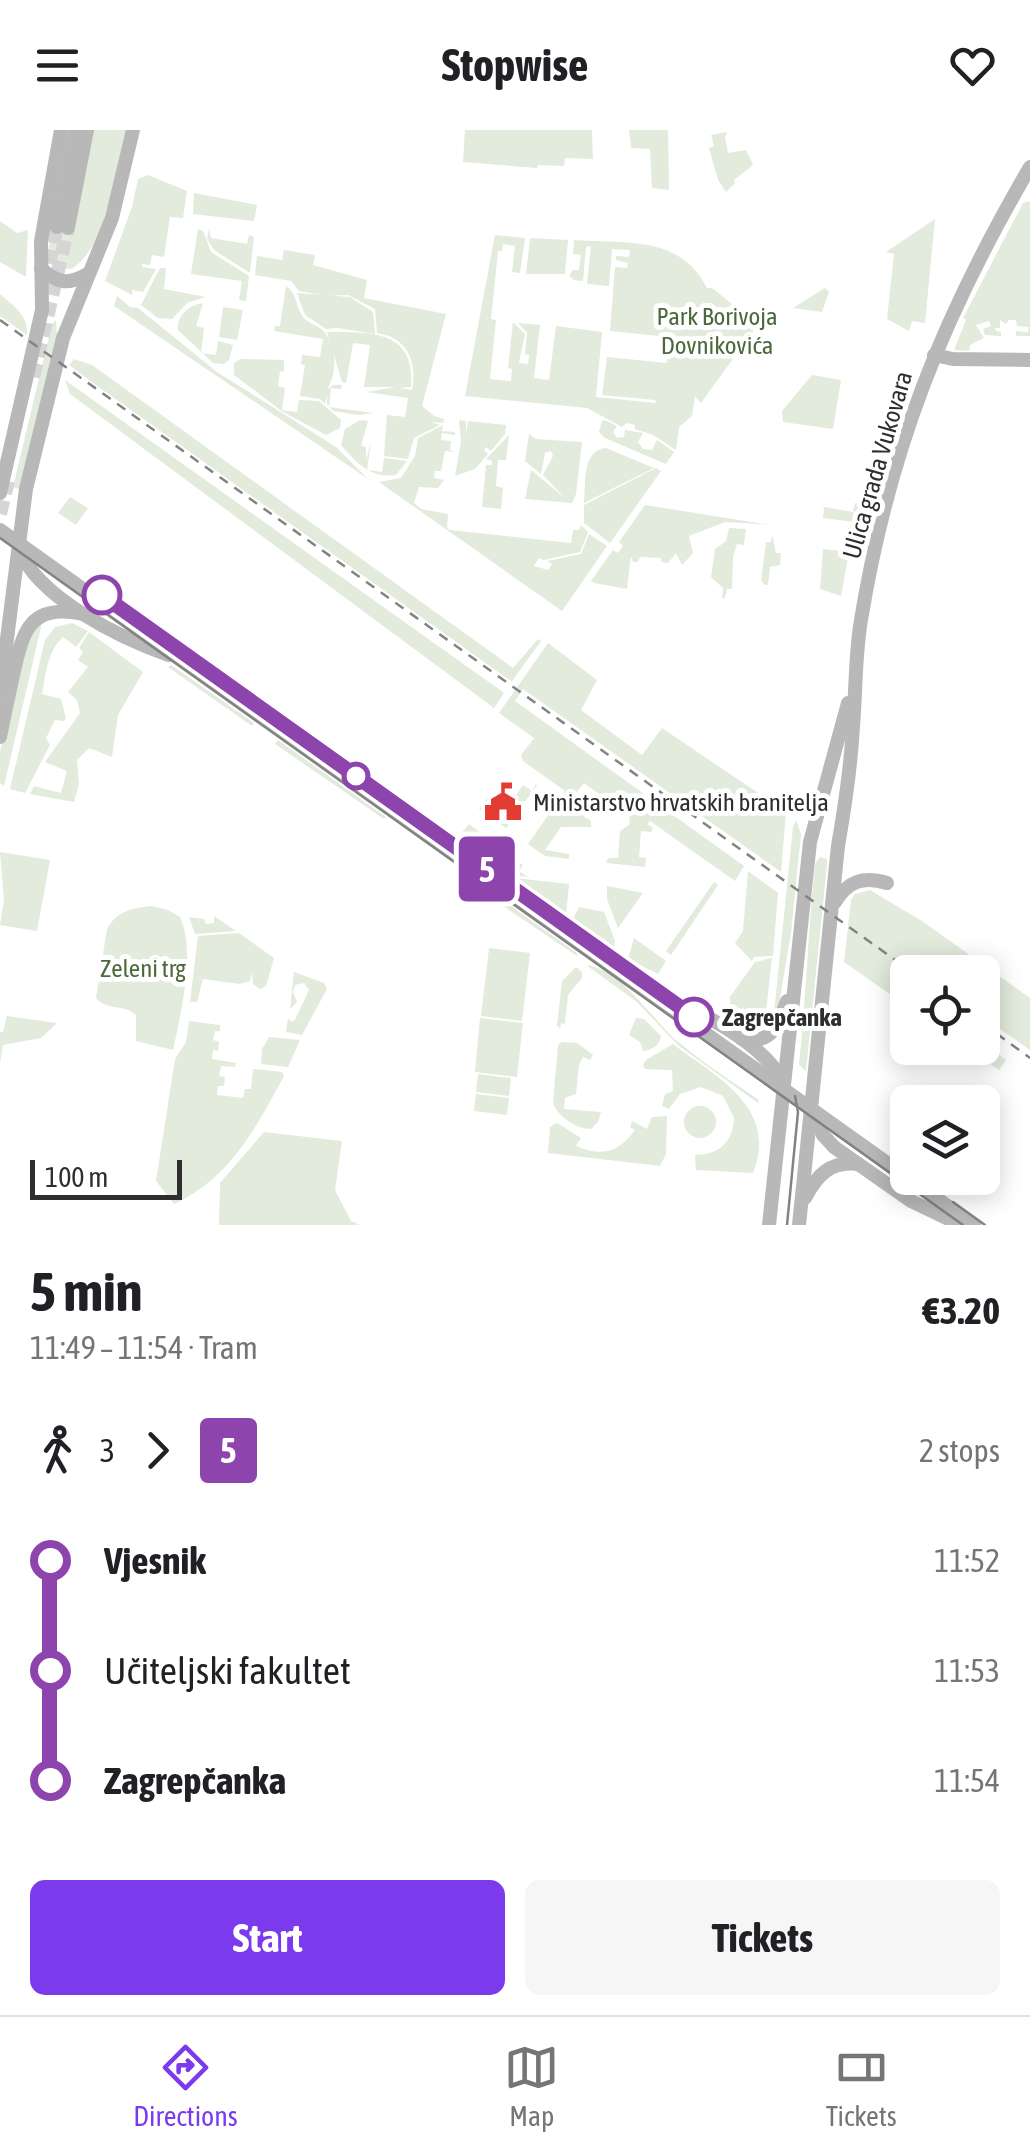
<!DOCTYPE html>
<meta charset="utf-8">
<style>
:root{--surface:#fff;--page:#f6f6f6;--text:#202124;--muted:#757577;--line:#e0e0e0;--accent:#7c3aed}
body{margin:0;font-family:"Asap Condensed",sans-serif;background:var(--page);color:var(--text);height:100vh;display:flex;flex-direction:column;font-size:38px;white-space:nowrap}
*{box-sizing:border-box;margin:0}
p{font-size:32px;color:var(--muted)}
.icon{flex:none;width:55px;height:55px;fill:none;stroke:currentColor;stroke-width:2;stroke-linecap:round;stroke-linejoin:round}
.map{position:relative;height:1095px;overflow:hidden}
.panel{display:flex;flex-direction:column;background:var(--surface);flex:1}
.panel>*{flex:none}
.badge{padding:0 20px;border-radius:8px;font-size:35px;line-height:65px}
.controls{position:absolute;left:890px;top:825px;display:grid;gap:20px}
.controls a{display:grid;place-items:center;width:110px;height:110px;border-radius:15px;background:var(--surface);box-shadow:0 5px 25px #0003;font-size:50px}
.scale{position:absolute;left:30px;bottom:25px;width:152px;box-sizing:border-box;padding-left:10px;border:5px solid #2e2e2e;border-top:0;font-size:28px;line-height:35px;white-space:nowrap;color:#2e2e2e;-webkit-text-stroke:8px #fff;paint-order:stroke}
.map>.badge{position:absolute;translate:-50% -50%;box-shadow:0 0 0 5px #fff}
.legs{display:flex;align-items:center;gap:15px;height:110px;padding:0 30px;font-size:32px}
.legs p{margin-inline-start:auto}
.headline{display:flex;align-items:center;justify-content:space-between;height:170px;padding:0 30px}
h1{font-size:55px;font-weight:700;line-height:75px}
.primary-button{display:flex;gap:20px;margin-top:auto;padding:20px 30px}
.primary-button a{flex:1;height:115px;border-radius:15px;background:var(--accent);color:#fff;font-size:40px;font-weight:700;line-height:115px;text-align:center}
.primary-button a+a{background:var(--page);color:var(--text)}
ul{padding:0 30px;list-style:none}
li{display:flex;align-items:center;gap:35px;height:110px;font-size:38px}
li i{display:grid;place-items:center;width:15px;height:100%;margin:0 12px;background:currentColor}
li i::after{content:'';width:25px;height:25px;margin:-12px;border:8px solid;border-radius:50%;background:var(--surface)}
li p{margin-inline-start:auto}
li:first-child i{background:linear-gradient(#0000 50%,currentColor 0)}
li:last-child i{background:linear-gradient(currentColor 50%,#0000 0)}
header{display:flex;justify-content:space-between;align-items:center;height:130px;padding:0 30px;background:var(--surface);font-size:45px;font-weight:700}
.dock{display:flex;justify-content:space-around;align-items:center;height:140px;border-top:2px solid var(--line);background:var(--surface);font-size:28px;color:var(--muted)}
.dock a{display:grid;justify-items:center;gap:5px}
.dock .selected{color:var(--accent)}
.map>svg:first-child{display:block}
.green{fill:#e2ebdc}
.lines{fill:none;stroke-linecap:round;stroke-linejoin:round}
.secondary-tunnel{stroke:#d5d5d5;stroke-width:14;stroke-dasharray:14 7;stroke-linecap:butt}
.secondary{stroke:#b8b8b8;stroke-width:14}
.tram{stroke:#838383;stroke-width:2.5}
.rail{stroke:#838383;stroke-width:2.5;stroke-dasharray:10 8;stroke-linecap:butt}
.line-1-casing{stroke:#fff;stroke-width:22}
.line-1{stroke:#8e44ad;stroke-width:15}
.stop-1-dot{fill:#fff;stroke:#8e44ad;stroke-width:5}
.labels{text-anchor:middle;dominant-baseline:central;stroke-width:10;stroke-linejoin:round;paint-order:stroke}
.park-label{font-size:25px;fill:#4b693c;stroke:#fff}
.street-label{font-size:25px;fill:#2e2e2e;stroke:#fff}
.poi-label{font-size:25px;fill:#2e2e2e;stroke:#fff;text-anchor:start}
.stop-label{font-size:25px;font-weight:bold;fill:#2e2e2e;stroke:#fff;text-anchor:start}
</style>
<header><svg class="icon" aria-label="menu" viewBox="0 0 24 24"><path d="M4 6h16M4 12h16M4 18h16"/></svg>Stopwise<svg class="icon" aria-label="heart" viewBox="0 0 24 24"><path d="M12 20l-8-8c-3-5 5-10 8-4 3-6 11-1 8 4z"/></svg></header>
<div class="map">
<svg width="1030" height="1095" viewBox="0 0 1030 1095">
<rect width="100%" height="100%" fill="#fff"/>
<g class="green">
<path d="M 93,0 L 127,0 C 117,40 108,117 71,139 L 57,138 L 48,129 L 51,95 L 75,99 Z"/>
<path d="M 465,0 L 592,0 L 593,29 L 565,28 L 564,36 L 538,35 L 537,38 L 463,32 Z"/>
<path d="M 629,0 L 668,0 L 669,60 L 652,58 L 650,19 L 631,18 Z"/>
<path d="M 727,2 L 725,7 L 728,23 L 746,20 L 753,35 L 734,50 L 735,53 L 726,62 L 718,50 L 709,18 L 714,16 L 711,5 Z"/>
<path d="M 148,45 L 187,61 L 183,88 L 170,87 L 164,127 L 152,125 L 150,135 L 142,134 L 142,137 L 156,139 L 143,162 L 132,160 L 132,165 L 105,151 L 132,77 L 138,49 Z"/>
<path d="M 194,63 L 257,75 L 254,91 L 193,84 Z"/>
<path d="M 1030,71 L 1030,206 L 1016,206 L 1016,201 L 1028,202 L 1029,197 L 1017,196 L 1016,190 L 1009,190 L 1006,194 L 1000,190 L 1000,198 L 995,198 L 996,201 L 1001,202 L 1001,206 L 985,205 L 983,199 L 991,196 L 989,191 L 976,195 L 984,208 L 970,215 L 969,221 L 954,220 L 966,190 L 963,188 L 1023,73 Z"/>
<path d="M 935,89 L 925,193 L 912,191 L 909,201 L 887,189 L 894,124 L 886,122 Z"/>
<path d="M 0,91 L 17,103 L 28,100 L 26,147 L 0,132 Z"/>
<path d="M 209,98 L 211,108 L 247,114 L 249,105 L 254,107 L 250,143 L 214,120 L 207,109 Z"/>
<path d="M 198,99 L 203,101 L 211,122 L 249,146 L 246,171 L 239,170 L 242,151 L 191,144 Z"/>
<path d="M 495,105 L 525,108 L 520,143 L 512,142 L 515,116 L 503,114 L 502,121 L 498,121 L 491,189 L 496,190 L 490,249 L 511,251 L 512,239 L 508,238 L 513,192 L 525,204 L 519,233 L 528,234 L 529,225 L 525,224 L 527,203 L 518,193 L 540,195 L 534,248 L 549,250 L 556,196 L 602,202 L 596,267 L 656,273 L 655,270 L 602,265 L 607,227 L 667,233 L 669,207 L 610,201 L 615,137 L 627,138 L 628,133 L 616,130 L 616,126 L 629,127 L 630,120 L 612,119 L 609,156 L 587,154 L 591,116 L 586,117 L 583,151 L 574,150 L 569,146 L 573,140 L 579,140 L 581,125 L 573,124 L 574,110 C 627,114 680,105 707,158 L 712,158 L 747,186 L 758,189 L 759,193 L 701,273 L 695,266 L 692,286 L 679,297 L 676,320 L 653,305 L 635,299 L 635,295 L 627,293 L 622,297 L 587,278 L 465,266 Z"/>
<path d="M 530,108 L 568,110 L 565,144 L 526,144 Z"/>
<path d="M 284,120 L 315,125 L 313,135 L 367,150 L 364,168 L 446,184 L 422,276 L 434,286 L 444,289 L 443,293 L 430,292 L 440,295 L 414,308 L 408,329 L 384,326 L 387,285 L 405,287 L 408,268 L 366,262 L 396,257 L 364,257 L 370,215 L 353,213 L 346,253 L 342,252 L 327,202 C 371,202 416,200 411,257 L 399,258 L 412,260 C 417,231 408,208 377,203 L 375,179 L 348,165 L 327,166 L 299,161 L 291,151 L 255,145 L 257,126 L 282,130 Z"/>
<path d="M 160,138 L 166,138 L 164,159 L 206,167 L 187,173 L 172,189 L 158,188 L 141,175 Z"/>
<path d="M 286,156 C 297,164 295,172 301,184 C 306,193 314,193 321,199 C 337,211 338,244 327,260 L 333,255 L 342,255 L 341,259 L 331,258 L 329,277 L 373,283 L 359,285 L 333,281 L 327,274 L 327,264 L 325,274 L 320,269 L 300,266 L 305,235 L 301,234 L 302,225 L 320,227 L 323,209 L 274,201 L 275,196 L 280,196 Z"/>
<path d="M 825,158 L 829,162 L 822,182 L 793,178 Z"/>
<path d="M 297,163 L 350,167 L 373,182 L 375,204 L 337,198 L 326,199 L 305,185 Z"/>
<path d="M 0,164 C 13,176 29,185 27,205 L 0,186 Z"/>
<path d="M 117,166 L 130,177 L 138,178 L 217,242 L 336,317 L 368,349 L 114,176 Z"/>
<path d="M 203,173 L 196,196 L 204,198 L 201,223 L 216,225 L 218,211 L 233,215 L 229,230 L 224,234 L 213,233 L 178,200 C 177,185 189,175 203,173 Z"/>
<path d="M 223,177 L 243,180 L 237,210 L 219,207 Z"/>
<path d="M 56,190 L 57,205 L 21,360 L 13,357 L 52,194 Z"/>
<path d="M 74,229 L 92,235 L 513,538 L 538,509 L 541,511 L 512,551 L 508,549 L 89,250 L 69,235 Z"/>
<path d="M 240,229 L 284,230 L 284,242 L 280,241 L 278,256 L 285,258 L 282,280 L 297,282 L 299,270 L 319,271 L 341,290 L 340,298 L 326,305 L 283,282 L 234,245 L 234,233 Z"/>
<path d="M 812,245 L 841,250 L 833,299 L 783,292 L 782,281 Z"/>
<path d="M 65,250 L 500,560 L 504,563 L 494,578 L 70,264 Z"/>
<path d="M 360,290 L 368,291 L 361,316 L 366,317 L 366,331 L 371,311 L 367,340 L 382,342 L 384,328 L 407,331 L 396,345 C 371,349 357,333 341,315 L 345,299 Z"/>
<path d="M 459,290 L 466,291 L 466,305 L 468,291 L 506,295 L 505,304 L 491,321 L 486,317 L 484,320 L 488,324 L 475,339 L 455,346 L 461,311 Z"/>
<path d="M 605,290 L 617,296 L 613,302 L 617,308 L 624,307 L 625,300 L 643,303 L 638,312 L 643,319 L 652,320 L 657,310 L 674,322 L 666,334 L 605,308 L 599,302 L 602,291 Z"/>
<path d="M 443,295 L 442,301 L 455,302 L 455,305 L 442,303 L 441,310 L 451,311 L 450,320 L 455,322 L 445,321 L 441,341 L 435,341 L 434,348 L 444,350 L 438,358 L 419,357 L 414,373 L 421,379 L 448,384 L 447,398 L 450,400 L 571,413 L 573,400 L 579,400 L 581,395 L 588,402 L 580,422 L 544,430 L 539,428 L 534,436 L 548,440 L 552,434 L 547,431 L 581,424 L 589,404 L 607,416 L 562,481 L 379,352 L 401,348 L 415,326 L 418,308 Z"/>
<path d="M 529,304 L 536,309 L 582,312 L 576,364 L 572,373 L 525,369 L 531,340 L 566,369 L 543,345 L 553,326 L 551,321 L 545,323 L 541,344 L 525,331 Z"/>
<path d="M 509,305 L 506,330 L 498,330 L 496,356 L 503,358 L 501,379 L 482,377 L 486,335 L 492,335 L 492,331 L 486,329 Z"/>
<path d="M 606,318 L 654,338 L 584,373 C 586,352 582,320 606,318 Z"/>
<path d="M 656,338 L 661,341 L 610,413 L 584,393 L 584,375 Z"/>
<path d="M 70,367 L 88,378 L 76,395 L 58,383 Z"/>
<path d="M 855,373 L 867,376 L 861,402 L 856,399 L 854,392 L 823,388 L 824,377 L 853,382 Z"/>
<path d="M 645,375 L 764,394 L 775,395 L 725,392 L 689,406 L 693,423 L 682,435 L 676,423 L 668,433 L 661,432 L 661,428 L 640,427 L 638,432 L 633,432 L 631,426 L 627,459 L 594,453 L 591,451 L 613,420 L 618,423 L 623,416 L 619,412 Z"/>
<path d="M 729,398 L 746,399 L 744,415 L 737,414 L 733,427 L 732,459 L 727,459 L 725,468 L 722,468 L 723,458 L 711,447 L 715,419 L 726,411 Z"/>
<path d="M 772,404 L 776,423 L 781,423 L 780,435 L 770,437 L 768,455 L 765,455 L 761,451 L 766,412 L 771,412 Z"/>
<path d="M 823,419 L 849,422 L 841,466 L 820,459 Z"/>
<path d="M 41,493 L 41,497 L 4,656 L 0,653 L 0,622 L 25,515 L 31,501 Z"/>
<path d="M 72,493 L 88,501 L 76,517 L 63,507 C 47,522 46,543 42,564 L 61,569 L 66,588 L 64,591 L 55,590 L 46,608 L 50,615 L 25,663 L 10,659 L 45,510 L 55,497 Z"/>
<path d="M 89,502 L 143,542 L 118,585 L 112,627 L 89,618 L 77,630 L 79,653 L 74,672 L 30,664 L 34,656 L 61,663 L 67,641 L 45,632 L 80,583 L 77,570 L 68,562 L 88,537 L 78,530 L 83,522 L 79,518 Z"/>
<path d="M 548,513 L 597,550 L 581,580 L 642,625 L 662,598 L 786,682 L 781,742 L 523,559 L 515,571 L 744,736 L 735,751 L 650,691 L 647,694 L 653,698 L 651,702 L 641,701 L 639,727 L 646,728 L 645,737 L 606,733 L 608,728 L 618,728 L 620,701 L 629,695 L 630,687 L 584,653 L 570,670 L 576,673 L 579,683 L 591,691 L 591,697 L 561,697 L 545,720 L 569,724 L 569,729 L 545,726 L 528,714 L 565,661 L 523,631 L 521,625 L 534,608 L 499,583 Z"/>
<path d="M 171,535 L 254,593 L 252,596 L 168,537 Z"/>
<path d="M 278,610 L 386,687 L 384,689 L 275,614 Z"/>
<path d="M 536,654 L 537,655 L 506,698 L 479,679 L 488,667 L 506,680 L 523,655 L 532,661 Z"/>
<path d="M 796,690 L 801,704 L 791,803 L 776,892 L 774,883 L 793,697 Z"/>
<path d="M 469,694 L 491,710 L 482,723 L 458,708 Z"/>
<path d="M 493,715 L 523,735 L 519,741 L 528,747 L 511,745 L 485,726 Z"/>
<path d="M 0,722 L 50,730 L 37,801 L 0,795 L 4,770 Z"/>
<path d="M 820,727 L 827,729 L 827,735 L 806,941 L 799,935 C 806,868 808,801 815,734 Z"/>
<path d="M 748,741 L 778,763 L 773,826 L 754,827 L 752,831 L 735,813 L 743,801 Z"/>
<path d="M 515,748 L 569,754 L 566,784 Z"/>
<path d="M 714,752 L 718,755 L 671,825 L 666,821 Z"/>
<path d="M 607,756 L 643,763 L 618,798 L 607,769 Z"/>
<path d="M 870,760 L 922,791 L 1030,868 L 1030,920 L 983,887 L 982,842 L 916,840 L 908,842 L 907,876 L 844,832 L 851,770 L 855,764 Z"/>
<path d="M 498,767 L 577,823 L 577,826 L 496,771 Z"/>
<path d="M 152,776 L 168,780 L 180,787 C 196,821 181,883 173,920 L 136,911 L 136,885 C 125,874 107,881 96,868 L 107,799 C 117,781 132,778 152,776 Z"/>
<path d="M 579,777 L 604,782 L 615,811 L 614,819 L 573,789 Z"/>
<path d="M 214,786 L 236,801 L 195,804 L 189,787 L 204,789 L 206,794 L 214,793 Z"/>
<path d="M 239,803 L 274,828 L 266,856 L 260,859 L 253,854 L 252,843 L 250,851 L 240,854 L 203,849 L 197,872 L 190,872 L 198,806 Z"/>
<path d="M 634,808 L 666,831 L 658,844 L 628,829 Z"/>
<path d="M 489,818 L 530,823 L 522,891 L 481,886 Z"/>
<path d="M 772,828 L 765,891 L 758,896 L 743,896 L 725,882 L 731,871 L 729,868 L 755,832 Z"/>
<path d="M 586,835 C 623,839 655,895 682,915 C 706,935 733,952 759,970 L 758,973 L 679,916 L 637,872 Z"/>
<path d="M 576,837 L 582,842 L 582,848 L 568,865 L 565,894 L 561,893 L 560,899 L 557,895 L 562,851 Z"/>
<path d="M 294,842 L 324,853 L 327,859 L 302,905 L 286,902 L 288,888 L 291,892 L 295,890 L 309,860 L 304,853 L 295,855 L 293,862 L 297,872 L 290,879 Z"/>
<path d="M 7,886 L 57,893 L 41,908 L 3,915 L 0,934 L 0,902 L 3,902 Z"/>
<path d="M 480,888 L 523,893 L 517,947 L 475,942 Z"/>
<path d="M 636,888 L 644,889 L 661,906 C 660,915 652,920 643,921 L 640,912 L 629,905 Z"/>
<path d="M 189,891 L 220,895 L 220,901 L 215,901 L 213,910 L 219,912 L 218,921 L 213,920 L 212,929 L 236,933 L 235,937 L 221,936 L 219,946 L 225,947 L 224,956 L 218,956 L 217,965 L 243,968 L 245,959 L 251,959 L 253,939 L 282,942 L 284,946 C 256,998 230,1048 174,1074 L 156,1051 L 175,929 L 186,912 Z"/>
<path d="M 269,907 L 300,910 L 288,937 L 261,934 L 262,919 Z"/>
<path d="M 562,912 L 577,913 L 593,925 L 590,930 L 583,927 L 579,935 L 576,964 L 565,968 L 564,979 L 601,982 L 598,992 L 591,999 C 577,999 558,987 553,973 L 558,915 Z"/>
<path d="M 983,912 L 1006,930 L 999,940 L 967,918 L 982,918 Z"/>
<path d="M 673,914 C 716,947 779,977 753,1043 L 696,1040 L 695,1025 C 719,1025 733,1012 734,988 L 723,966 L 701,957 L 680,964 L 669,979 L 662,976 L 665,964 L 673,961 L 672,940 L 645,939 L 643,935 L 646,930 Z"/>
<path d="M 478,944 L 511,948 L 509,966 L 476,962 Z"/>
<path d="M 476,964 L 509,968 L 507,985 L 474,981 Z"/>
<circle cx="700" cy="992" r="16"/>
<path d="M 667,986 L 666,1024 L 660,1036 L 548,1023 L 550,997 L 557,993 L 581,1008 L 576,1016 C 602,1027 618,1023 635,1000 L 630,997 L 632,991 L 647,999 L 652,987 Z"/>
<path d="M 264,1002 L 342,1011 L 335,1060 L 351,1091 L 360,1095 L 219,1095 L 220,1053 Z"/>
</g>
<g class="lines">
<g class="secondary-tunnel">
<path d="M 44,154 L 57,97"/>
<path d="M 33,247 L 68,98"/>
<path d="M 0,384 L 8,351"/>
</g>
<g class="secondary">
<path d="M 57,97 L 75,0"/>
<path d="M 68,98 L 87,0"/>
<path d="M 41,139 C 59,154 68,155 88,144"/>
<path d="M 934,225 L 953,229 L 1030,230"/>
<path d="M 0,363 L 42,180 L 41,111 L 61,0"/>
<path d="M 0,400 L 974,1095"/>
<path d="M 19,419 C 38,468 122,509 169,525"/>
<path d="M 0,564 L 26,359 L 63,208 L 112,88 L 133,0"/>
<path d="M 0,607 C 4,586 9,565 13,545 C 23,500 30,473 83,484"/>
<path d="M 835,772 C 848,751 863,746 887,753"/>
<path d="M 657,865 C 691,874 772,919 782,953"/>
<path d="M 742,909 C 772,915 778,895 787,871"/>
<path d="M 811,979 L 823,1005 L 834,1017 L 911,1071 L 961,1095"/>
<path d="M 805,1068 C 817,1045 830,1031 858,1034"/>
<path d="M 769,1095 L 810,712 L 848,573"/>
<path d="M 799,1095 L 838,716 C 845,676 851,636 853,596 C 856,560 855,525 861,490 C 889,319 943,186 1030,37"/>
</g>
<g class="tram">
<path d="M 0,408 L 963,1095"/>
<path d="M 509,754 L 574,801"/>
<path d="M 953,1072 L 985,1095"/>
<path d="M 787,1095 L 798,982 L 795,966"/>
</g>
<g class="rail">
<path d="M 0,190 L 912,842"/>
<path d="M 982,893 L 1030,928"/>
</g>
</g>
<g class="lines">
<g class="line-1-casing">
<path id="line-1" d="M 102,465 L 694,887"/>
</g>
<use href="#line-1" class="line-1"/>
</g>
<defs>
<g id="civic-bare" transform="scale(3)"><path d="M-.6-6.5H3V-4.5H.6V-3L4-1V1h2V6H-6V1h2V-1L-.6-3ZM-1.2 2.5V6h2.4V2.5Z" fill="#e33c32" stroke="#fff" stroke-width="2.5" paint-order="stroke"/></g>
</defs>
<g fill-rule="evenodd">
<use href="#civic-bare" x="503" y="672"/>
</g>
<g class="stop-1-dot">
<circle cx="102" cy="465" r="18"/>
<circle cx="356" cy="646" r="12"/>
<circle cx="694" cy="887" r="18"/>
</g>
<g class="labels">
<g class="park-label">
<text x="717" y="186">Park Borivoja<tspan x="717" dy="29">Dovnikovića</tspan></text>
<text x="143" y="838">Zeleni trg</text>
</g>
<g class="street-label">
<text transform="translate(877 335) rotate(-74)">Ulica grada Vukovara</text>
</g>
<g class="poi-label">
<text x="533" y="672">Ministarstvo hrvatskih branitelja</text>
</g>
<g class="stop-label">
<text x="722" y="887">Zagrepčanka</text>
</g>
</g>
</svg>
<div class="controls">
<a><svg class="icon" aria-label="locate" viewBox="0 0 24 24"><circle cx="12" cy="12" r="6"/><path d="M12 2v4M12 18v4M2 12h4M18 12h4"/></svg></a>
<a><svg class="icon" aria-label="layers" viewBox="0 0 24 24"><path d="M12 4l9 5-9 5-9-5zM3 14l9 5 9-5"/></svg></a>
</div>
<div class="scale">100 m</div>
<b class="badge" style="left:487px;top:739px;background:#8e44ad;color:#fff">5</b>
</div>
<section class="panel">
<div class="headline"><div><h1>5 min</h1><p>11:49 – 11:54 · Tram</p></div><b>€3.20</b></div>
<div class="legs"><svg class="icon" aria-label="walk" viewBox="0 0 24 24"><circle cx="13" cy="4" r="2"/><path d="M13 8l-2 6 4 7M11 14l-3 7M7 12l3-4h3l4 4"/></svg>3<svg class="icon" aria-label="forward" viewBox="0 0 24 24"><path d="M9 5l7 7-7 7"/></svg><b class="badge" style="background:#8e44ad;color:#fff">5</b><p>2 stops</p></div>
<ul>
<li><i style="color:#8e44ad"></i><b>Vjesnik</b><p>11:52</p></li>
<li><i style="color:#8e44ad"></i><span>Učiteljski fakultet</span><p>11:53</p></li>
<li><i style="color:#8e44ad"></i><b>Zagrepčanka</b><p>11:54</p></li>
</ul>
<div class="primary-button"><a>Start</a><a>Tickets</a></div>
</section>
<nav class="dock">
<a class="selected"><svg class="icon" aria-label="directions" viewBox="0 0 24 24"><path d="M12 3l9 9-9 9-9-9zM9 14v-3h6M13 9l2 2-2 2"/></svg>Directions</a>
<a><svg class="icon" aria-label="map" viewBox="0 0 24 24"><path d="M3 6l6-2 6 2 6-2v14l-6 2-6-2-6 2zM9 4v14M15 6v14"/></svg>Map</a>
<a><svg class="icon" aria-label="tickets" viewBox="0 0 24 24"><path d="M3 7h18v10H3zM15 7v10"/></svg>Tickets</a>
</nav>
